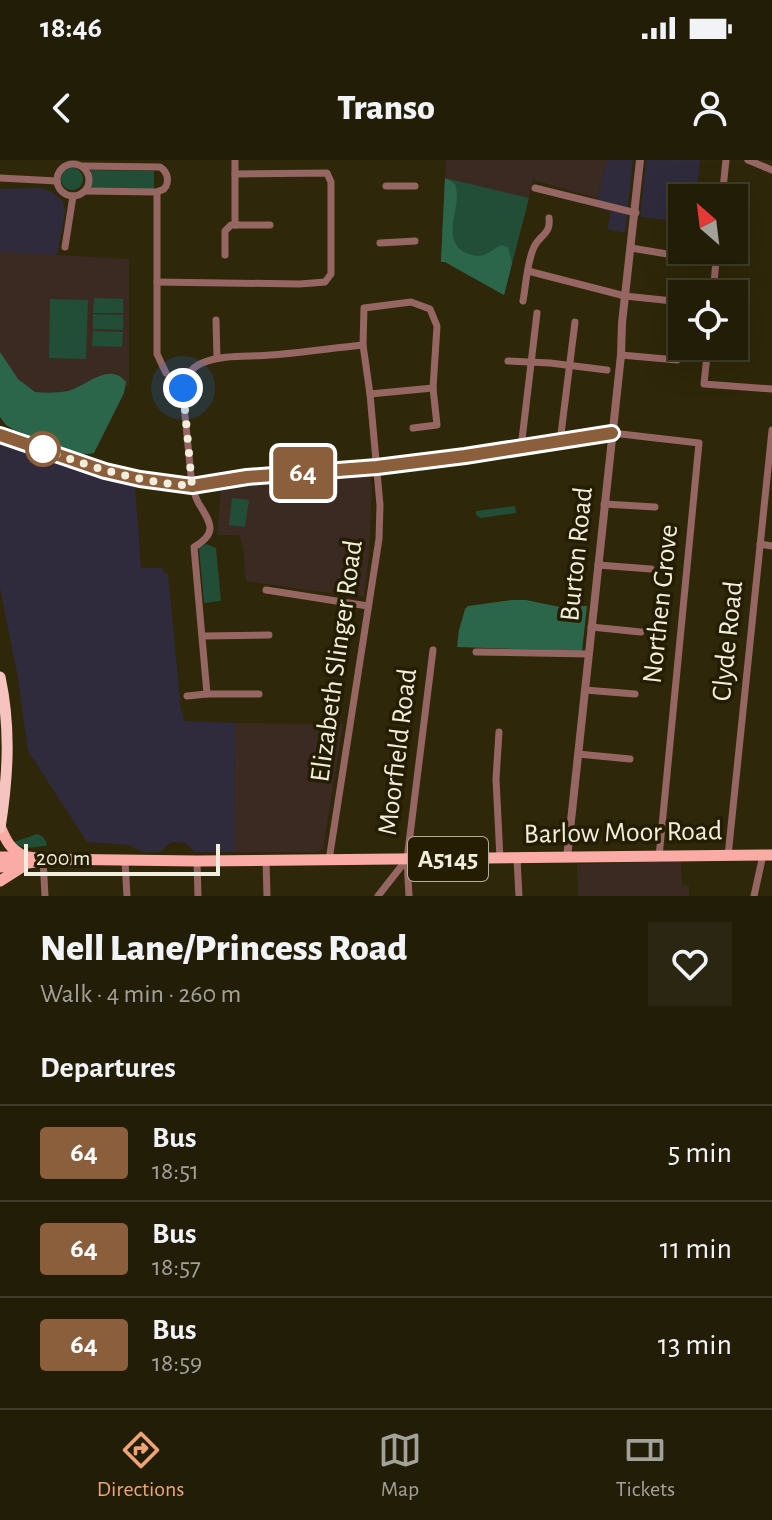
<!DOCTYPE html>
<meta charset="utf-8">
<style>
:root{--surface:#221d07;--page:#2a2611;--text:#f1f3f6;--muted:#a2a29b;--line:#3f3b28;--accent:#efa377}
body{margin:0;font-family:"Alegreya Sans",sans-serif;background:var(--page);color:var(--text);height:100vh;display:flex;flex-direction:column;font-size:30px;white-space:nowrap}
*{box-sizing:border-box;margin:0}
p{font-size:26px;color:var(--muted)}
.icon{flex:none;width:44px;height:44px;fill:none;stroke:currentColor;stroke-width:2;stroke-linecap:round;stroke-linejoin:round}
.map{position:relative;height:736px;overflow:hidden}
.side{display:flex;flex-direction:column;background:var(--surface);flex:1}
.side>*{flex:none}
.badge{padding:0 16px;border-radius:6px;font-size:28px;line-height:52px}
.needle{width:52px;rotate:332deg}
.fabs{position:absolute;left:668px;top:24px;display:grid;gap:16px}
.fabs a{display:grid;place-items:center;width:80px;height:80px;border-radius:0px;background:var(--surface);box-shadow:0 8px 32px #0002,0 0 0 2px var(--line);font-size:40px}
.scale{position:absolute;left:24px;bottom:20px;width:196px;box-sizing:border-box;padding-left:8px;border:4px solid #f2eedd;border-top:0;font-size:22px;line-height:28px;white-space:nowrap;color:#f2eedd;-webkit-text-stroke:6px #241d01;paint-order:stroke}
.you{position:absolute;width:40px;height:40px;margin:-20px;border:6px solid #fff;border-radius:50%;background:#1a73e8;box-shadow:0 0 0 12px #1a73e833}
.map>.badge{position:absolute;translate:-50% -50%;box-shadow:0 0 0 4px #fff}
h2{padding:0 40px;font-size:30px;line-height:72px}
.round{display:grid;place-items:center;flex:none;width:84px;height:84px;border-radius:0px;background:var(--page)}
.overview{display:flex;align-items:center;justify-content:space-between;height:136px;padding:0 40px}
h1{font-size:38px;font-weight:800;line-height:60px}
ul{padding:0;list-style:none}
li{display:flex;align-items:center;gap:24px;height:96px;padding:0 40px;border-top:2px solid var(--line)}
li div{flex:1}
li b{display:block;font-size:30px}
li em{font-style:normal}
li .badge{min-width:88px;font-weight:700;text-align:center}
.status{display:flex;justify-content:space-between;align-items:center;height:56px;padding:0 40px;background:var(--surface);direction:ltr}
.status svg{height:22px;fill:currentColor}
header{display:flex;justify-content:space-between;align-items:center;height:104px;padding:0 40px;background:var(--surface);font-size:36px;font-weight:800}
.menu{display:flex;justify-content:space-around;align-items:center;height:112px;border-top:2px solid var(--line);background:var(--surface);font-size:22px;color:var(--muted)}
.menu a{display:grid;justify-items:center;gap:4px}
.menu .current{color:var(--accent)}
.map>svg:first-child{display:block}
.commercial{fill:#2f2b3c}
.education{fill:#3b2a22}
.green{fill:#224e38}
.forest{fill:#2b664a}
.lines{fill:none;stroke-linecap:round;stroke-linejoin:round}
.minor{stroke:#966663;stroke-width:7}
.tertiary{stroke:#966663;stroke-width:8}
.primary{stroke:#faaba5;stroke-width:11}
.trunk{stroke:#f7c3bf;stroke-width:11}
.line-casing{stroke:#fff;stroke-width:18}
.line{stroke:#8b5e3c;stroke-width:12}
.walk{stroke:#f2eedd;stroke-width:8;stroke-dasharray:0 14.4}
.stop-dot{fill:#fff;stroke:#8b5e3c;stroke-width:4}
.labels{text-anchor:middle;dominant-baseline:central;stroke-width:7;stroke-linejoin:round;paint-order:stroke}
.shield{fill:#241d01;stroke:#b4af9b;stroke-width:2}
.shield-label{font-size:26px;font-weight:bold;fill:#f2eedd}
.street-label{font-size:28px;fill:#f2eedd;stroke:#241d01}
</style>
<div class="status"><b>18:46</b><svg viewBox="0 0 49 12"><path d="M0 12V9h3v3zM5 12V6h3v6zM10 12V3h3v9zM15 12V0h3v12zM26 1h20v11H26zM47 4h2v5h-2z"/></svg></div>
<header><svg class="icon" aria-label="back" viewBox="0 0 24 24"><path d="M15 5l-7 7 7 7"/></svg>Transo<svg class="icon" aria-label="person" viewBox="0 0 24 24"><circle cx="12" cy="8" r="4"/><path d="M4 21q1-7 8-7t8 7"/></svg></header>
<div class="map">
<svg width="772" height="736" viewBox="0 0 772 736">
<rect width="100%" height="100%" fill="#2e2709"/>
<g class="commercial">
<path d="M 607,0 L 633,0 L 625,73 L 607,69 L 611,52 L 595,47 Z"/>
<path d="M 646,0 L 700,0 L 696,38 L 682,38 L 682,62 L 640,57 Z"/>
<path d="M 33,28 L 42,28 L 53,33 L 62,40 L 64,45 L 65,52 L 57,96 L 0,92 L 0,29 Z"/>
<path d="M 0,285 L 117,321 L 135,324 L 141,408 L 163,408 L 164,413 L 168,413 L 181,551 L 183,552 L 184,561 L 235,563 L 234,692 L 194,692 L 186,683 L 171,682 L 160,692 L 143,692 L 129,685 L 87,682 L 28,591 L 18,518 L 0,428 Z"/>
</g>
<g class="education">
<path d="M 446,0 L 607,0 L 597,38 L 533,20 L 504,135 L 445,102 L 441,102 Z"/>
<path d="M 0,92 L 129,99 L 129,226 L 71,233 L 33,233 L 0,202 Z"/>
<path d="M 368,312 L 372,324 L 369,396 L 364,436 L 321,432 L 246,421 L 243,388 L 239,375 L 217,375 L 221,329 L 255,321 Z"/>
<path d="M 235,563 L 343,564 L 323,689 L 318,692 L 234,692 Z"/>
<path d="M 681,701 L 682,725 L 689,726 L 689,736 L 578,736 L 577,704 Z"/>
</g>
<g class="green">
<circle cx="72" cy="19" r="11"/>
<path d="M 91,10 L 154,11 L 154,29 L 91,29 Z"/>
<path d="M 445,18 L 529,38 L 504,135 L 445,102 L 441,102 Z"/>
<path d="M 94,138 L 123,139 L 123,153 L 93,153 Z"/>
<path d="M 50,139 L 88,140 L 86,199 L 49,198 Z"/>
<path d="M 93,154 L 123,155 L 123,170 L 93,169 Z"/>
<path d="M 93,171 L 123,172 L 122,187 L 92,186 Z"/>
<path d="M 232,338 L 249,340 L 245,367 L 229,365 Z"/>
<path d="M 515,346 L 516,353 L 481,358 L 476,355 L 476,351 Z"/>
<path d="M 206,384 L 216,388 L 221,441 L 204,443 L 199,388 Z"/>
<path d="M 37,674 L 42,676 L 47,683 L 46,686 C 33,686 25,692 14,682 Z"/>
</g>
<g class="forest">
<path d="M 445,18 L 455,24 C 456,27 457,33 457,37 C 456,55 444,80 464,92 C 470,95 477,97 484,95 C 490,93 495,88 501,85 L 508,87 L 512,103 L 504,135 L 445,102 L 441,102 Z"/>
<path d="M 0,192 L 18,219 L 35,232 C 46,233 57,233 68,231 C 87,226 109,201 126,222 L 124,233 L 94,293 C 74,299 34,277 14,270 L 6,265 L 0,257 Z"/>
<path d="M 512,440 L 526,440 L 560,447 L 587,446 L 582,491 L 457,487 L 459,470 L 465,449 L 468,446 Z"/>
</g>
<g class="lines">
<g class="minor">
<path d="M 748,0 L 772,10"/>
<circle cx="73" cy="20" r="16"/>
<path d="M 83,6 L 160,7 C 168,12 170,22 164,29 L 157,32 L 85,31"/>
<path d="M 0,18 L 57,21"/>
<path d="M 386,26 L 415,26"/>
<path d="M 535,28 L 636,53"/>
<path d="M 157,32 L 157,194 L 166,213"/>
<path d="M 722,38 L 726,0"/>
<path d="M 235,65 L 235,14"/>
<path d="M 380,83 L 415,81"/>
<path d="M 65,87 L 73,36"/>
<path d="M 631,88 L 685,97"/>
<path d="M 225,95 L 225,71 L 231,65 L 270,65"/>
<path d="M 528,111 L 625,136 L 682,142"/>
<path d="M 157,122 L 300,124 L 325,122 L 331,114 L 331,22 L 327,13 L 235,14 L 235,0"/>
<path d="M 713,134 L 717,90"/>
<path d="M 523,141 C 526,124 527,102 534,87 C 540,74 551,75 549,58"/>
<path d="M 216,160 L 217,198"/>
<path d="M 708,186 L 704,224 L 772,229"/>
<path d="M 621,195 L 677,200"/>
<path d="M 508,201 L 550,203 L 607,210"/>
<path d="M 370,234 L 433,228"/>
<path d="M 612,273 L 699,283 L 659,697"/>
<path d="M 560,282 L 575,162"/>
<path d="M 521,288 L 537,153"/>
<path d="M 604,344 L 655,347"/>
<path d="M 760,384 L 772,386"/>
<path d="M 598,405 L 651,409"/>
<path d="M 266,430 L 368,446"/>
<path d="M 591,467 L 641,472"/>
<path d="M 203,476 L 269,475"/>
<path d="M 476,492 L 589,494"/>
<path d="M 585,530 L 635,534"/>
<path d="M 207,534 L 194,387 C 218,373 211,363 199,344 C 196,339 194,332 192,326 L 182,225 C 187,215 192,207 202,203 C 223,194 249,197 270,195 C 301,193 332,188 363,185"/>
<path d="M 187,536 L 207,534 L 259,534"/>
<path d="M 499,572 L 496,619 L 500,699"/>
<path d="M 578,594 L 630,599"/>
<path d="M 728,696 L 772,270"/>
<path d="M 43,699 L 45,736"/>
<path d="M 517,699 L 519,736"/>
<path d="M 266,700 L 267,736"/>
<path d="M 329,700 L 379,379 L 380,345 L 370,234 L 363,185 L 364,148 L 411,142 L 430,149 L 437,166 L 433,228 L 437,265 L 413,268"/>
<path d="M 125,701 L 127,736"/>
<path d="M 197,701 L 198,736"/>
<path d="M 378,736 L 407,699"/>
<path d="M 409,736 L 407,699 L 433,490"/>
<path d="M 754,736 L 763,695"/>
</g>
<g class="tertiary">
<path d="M 0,275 L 105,311 L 140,319 L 192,326 L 247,317 L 377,307 L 465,296 L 612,273"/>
<path d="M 567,698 L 621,195 L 622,163 L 640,0"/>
</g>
<g class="primary">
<path d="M 0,666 C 6,681 10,689 24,696"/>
<path d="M 0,697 L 28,697 L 43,699 L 197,701 L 772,695"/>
<path d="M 0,707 L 35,702"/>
<path d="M 0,721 L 22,707"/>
</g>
<path class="trunk" d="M 0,517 C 11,568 8,617 0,668"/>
</g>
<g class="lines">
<g class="line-casing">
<path id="line" d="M 0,275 L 105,311 L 140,319 L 192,326 L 247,317 L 377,307 L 465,296 L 612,273"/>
</g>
<use href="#line" class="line"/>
<path class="walk" d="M 43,289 C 93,308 138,322 192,326 L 183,228"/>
</g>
<circle class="stop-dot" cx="43" cy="289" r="16"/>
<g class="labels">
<rect class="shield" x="408" y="677" width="80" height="44" rx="6"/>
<g class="shield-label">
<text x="448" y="699">A5145</text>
</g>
<g class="street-label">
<text transform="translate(577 394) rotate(-84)">Burton Road</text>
<text transform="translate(661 444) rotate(-84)">Northen Grove</text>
<text transform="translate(728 481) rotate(-84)">Clyde Road</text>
<text transform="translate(337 501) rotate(-82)">Elizabeth Slinger Road</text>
<text transform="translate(398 592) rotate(-83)">Moorfield Road</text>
<text transform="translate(623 673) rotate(-1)">Barlow Moor Road</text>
</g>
</g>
</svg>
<div class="fabs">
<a><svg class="needle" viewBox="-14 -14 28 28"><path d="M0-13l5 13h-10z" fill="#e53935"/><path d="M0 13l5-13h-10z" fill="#a2a29b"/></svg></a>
<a><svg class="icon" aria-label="locate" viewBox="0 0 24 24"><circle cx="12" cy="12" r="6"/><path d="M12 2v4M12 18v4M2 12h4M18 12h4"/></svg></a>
</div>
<div class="scale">200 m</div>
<div class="you" style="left:183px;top:228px"></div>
<b class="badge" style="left:303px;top:313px;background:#8b5e3c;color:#fff">64</b>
</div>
<section class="side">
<div class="overview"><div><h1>Nell Lane/Princess Road</h1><p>Walk · 4 min · 260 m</p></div><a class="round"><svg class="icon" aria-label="heart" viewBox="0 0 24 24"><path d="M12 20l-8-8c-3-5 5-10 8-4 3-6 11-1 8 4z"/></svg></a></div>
<h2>Departures</h2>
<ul>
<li><span class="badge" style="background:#8b5e3c;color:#fff">64</span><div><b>Bus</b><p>18:51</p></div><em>5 min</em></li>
<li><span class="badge" style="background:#8b5e3c;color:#fff">64</span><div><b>Bus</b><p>18:57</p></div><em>11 min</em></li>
<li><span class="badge" style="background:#8b5e3c;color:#fff">64</span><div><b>Bus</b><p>18:59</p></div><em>13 min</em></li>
</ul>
</section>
<nav class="menu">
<a class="current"><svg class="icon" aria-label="directions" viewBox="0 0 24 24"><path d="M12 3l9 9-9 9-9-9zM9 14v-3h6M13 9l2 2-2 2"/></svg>Directions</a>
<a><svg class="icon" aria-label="map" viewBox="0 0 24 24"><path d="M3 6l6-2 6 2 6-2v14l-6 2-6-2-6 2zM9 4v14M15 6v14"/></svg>Map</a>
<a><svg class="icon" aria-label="tickets" viewBox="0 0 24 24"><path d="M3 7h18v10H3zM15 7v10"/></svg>Tickets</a>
</nav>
